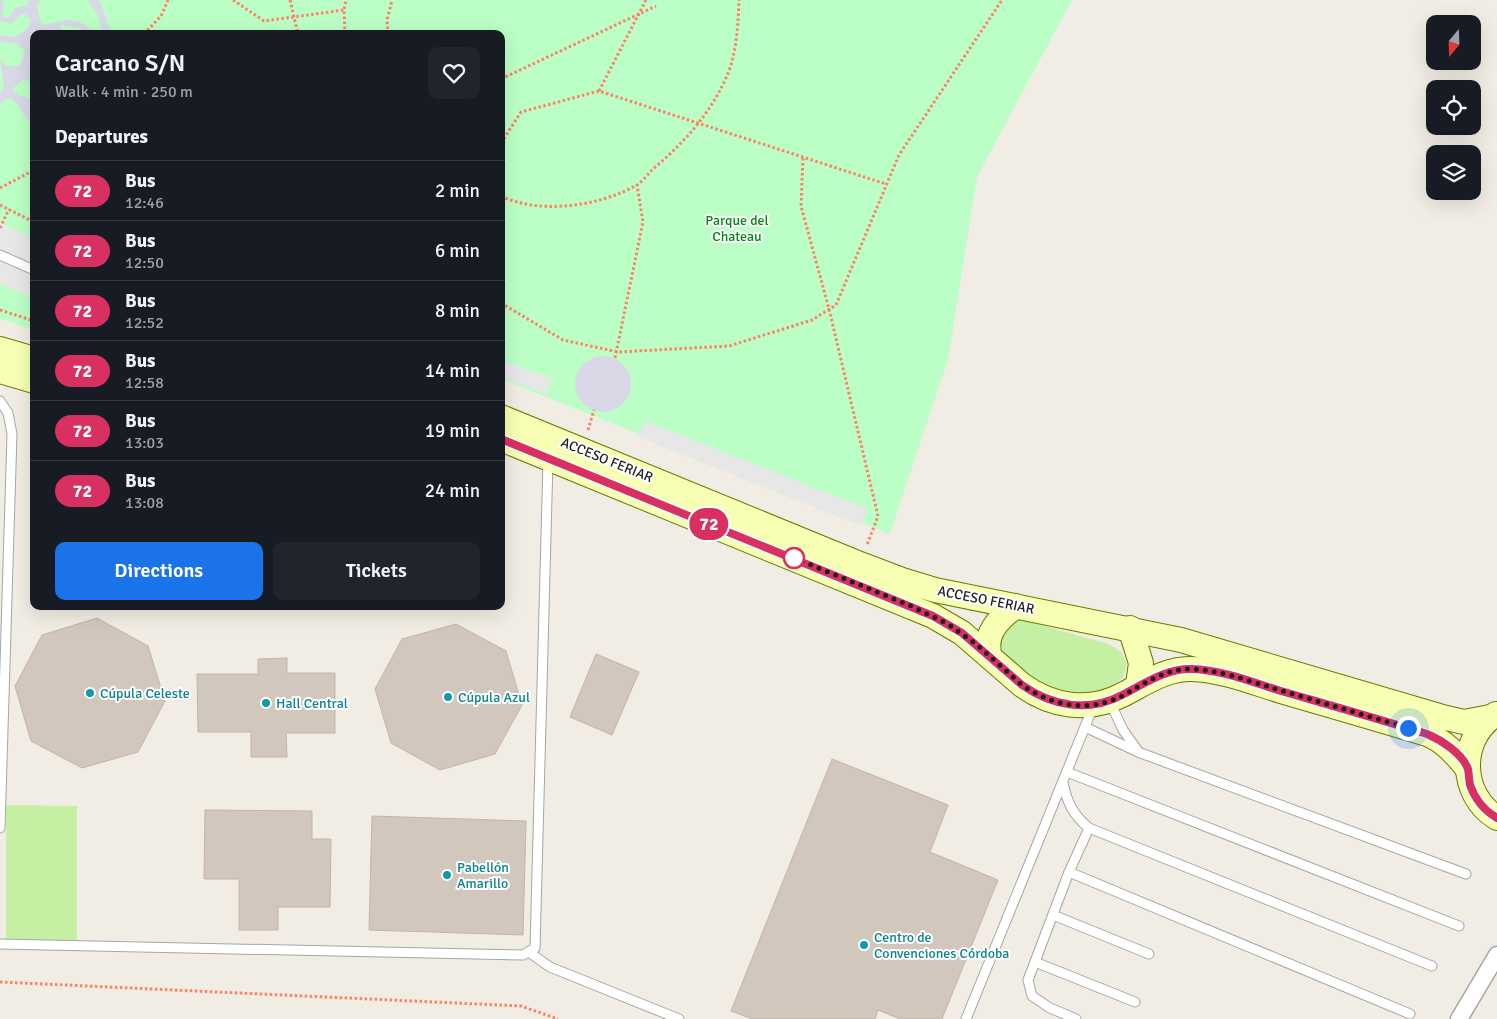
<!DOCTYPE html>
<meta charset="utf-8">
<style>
:root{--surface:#171b24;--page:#20242c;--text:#f1f3f6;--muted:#9ea1a6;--line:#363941;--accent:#1a73e8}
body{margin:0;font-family:Signika,sans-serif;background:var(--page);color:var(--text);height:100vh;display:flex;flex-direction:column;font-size:19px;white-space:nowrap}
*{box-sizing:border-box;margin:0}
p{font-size:16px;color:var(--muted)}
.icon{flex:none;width:28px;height:28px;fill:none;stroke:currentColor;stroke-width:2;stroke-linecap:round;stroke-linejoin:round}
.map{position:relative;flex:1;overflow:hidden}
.drawer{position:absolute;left:30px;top:30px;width:475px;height:580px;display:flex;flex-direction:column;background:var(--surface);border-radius:10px;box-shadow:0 5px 20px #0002}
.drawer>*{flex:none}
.badge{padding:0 10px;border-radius:16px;font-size:18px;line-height:32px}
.needle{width:32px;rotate:199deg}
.tools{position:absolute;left:1426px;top:15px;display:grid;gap:10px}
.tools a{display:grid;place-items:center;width:55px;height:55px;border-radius:10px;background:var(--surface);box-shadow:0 5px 20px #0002;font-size:25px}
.you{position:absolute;width:25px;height:25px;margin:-12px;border:4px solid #fff;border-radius:50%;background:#1a73e8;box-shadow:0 0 0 8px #1a73e833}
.map>.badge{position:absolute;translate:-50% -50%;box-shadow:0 0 0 2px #fff}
h2{padding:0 25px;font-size:19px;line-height:45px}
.round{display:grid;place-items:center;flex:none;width:52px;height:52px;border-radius:10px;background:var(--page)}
.summary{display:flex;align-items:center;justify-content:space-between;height:85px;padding:0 25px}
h1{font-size:24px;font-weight:600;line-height:38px}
.button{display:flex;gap:10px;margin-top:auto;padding:10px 25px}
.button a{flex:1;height:58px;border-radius:10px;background:var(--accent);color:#fff;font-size:20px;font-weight:600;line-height:58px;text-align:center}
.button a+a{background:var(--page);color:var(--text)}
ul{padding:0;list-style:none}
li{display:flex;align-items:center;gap:15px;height:60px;padding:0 25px;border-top:1px solid var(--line)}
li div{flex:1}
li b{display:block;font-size:19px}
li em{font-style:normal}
li .badge{min-width:55px;font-weight:700;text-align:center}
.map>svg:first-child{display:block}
.grass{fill:#c5f0a4}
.park{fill:#bcffc6}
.parking{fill:#e7e7e7}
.plaza{fill:#d9d8e7}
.building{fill:#d1c7bc;stroke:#c4b4a5}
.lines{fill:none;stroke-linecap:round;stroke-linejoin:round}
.service-casing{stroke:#a6a6a6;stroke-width:11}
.minor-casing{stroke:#a6a6a6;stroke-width:19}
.secondary-casing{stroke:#667b00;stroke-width:26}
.path{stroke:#ff8066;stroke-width:3;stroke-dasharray:2.5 2.5;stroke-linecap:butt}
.service{stroke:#fff;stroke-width:9}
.minor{stroke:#fff;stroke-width:16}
.secondary{stroke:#f6ffb3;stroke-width:24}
.line-casing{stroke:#fff;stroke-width:11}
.line{stroke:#d93062;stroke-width:8}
.walk{stroke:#1f1f1f;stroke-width:5;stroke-dasharray:0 9}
.stop-dot{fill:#fff;stroke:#d93062;stroke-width:2.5}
.culture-dot{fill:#0f9aa8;stroke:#fff;stroke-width:2}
.labels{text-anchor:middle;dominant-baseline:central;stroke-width:4;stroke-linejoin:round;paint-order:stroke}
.park-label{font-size:14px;fill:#008915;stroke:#fff}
.street-label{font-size:14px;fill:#1f1f1f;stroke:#fff}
.culture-label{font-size:14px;fill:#0d838f;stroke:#fff;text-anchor:start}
</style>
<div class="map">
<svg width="1497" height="1019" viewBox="0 0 1497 1019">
<rect width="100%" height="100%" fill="#f1ede4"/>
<g class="grass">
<path d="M 1019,619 L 1109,644 L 1122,653 L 1127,665 L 1123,677 L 1106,690 L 1079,697 L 1041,686 L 1003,657 L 1000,636 L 1011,622 Z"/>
<path d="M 6,805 L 77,806 L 77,946 L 6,945 Z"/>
</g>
<g class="park">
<path d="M 0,0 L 1072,0 L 977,177 L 948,360 L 890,534 L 501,379 L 501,34 L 34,34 L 34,239 L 0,223 Z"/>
<path d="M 0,284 L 34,298 L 34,330 L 0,319 Z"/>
</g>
<g class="parking">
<path d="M 0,223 L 34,239 L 34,298 L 0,284 Z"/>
<path d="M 501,360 L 552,379 L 546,394 L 501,377 Z"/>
<path d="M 645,421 L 868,509 L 861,526 L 638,437 Z"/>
</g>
<g class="plaza">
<path d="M 0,0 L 2,0 L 4,5 L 2,16 L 8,18 L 15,8 L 27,5 L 29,0 L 40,0 L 37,7 L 41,23 L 45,25 L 68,20 L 78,21 L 87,26 L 95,34 L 87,34 L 79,28 L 63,25 L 59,27 L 71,34 L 40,31 L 34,34 L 34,59 L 31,64 L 34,84 L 24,79 L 12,89 L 18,95 L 34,100 L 34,109 L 28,109 L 34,116 L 34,124 L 27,119 L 14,100 L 9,98 L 0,104 L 0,94 L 4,87 L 0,59 L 6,66 L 20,66 L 25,51 L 16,43 L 0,42 L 0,35 L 14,37 L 20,34 L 29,27 L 31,20 L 25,14 L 20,15 L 11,24 L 0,21 Z"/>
<path d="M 88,0 L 98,0 L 102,5 L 111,34 L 103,34 L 98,15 Z"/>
<circle cx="603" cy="384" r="28"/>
</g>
<g class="building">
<path d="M 97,618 L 148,646 L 165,701 L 138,752 L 82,768 L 31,741 L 15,686 L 42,635 Z"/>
<path d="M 456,624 L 506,651 L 522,705 L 495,754 L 440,770 L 391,743 L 375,689 L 402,639 Z"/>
<path d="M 596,654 L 639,672 L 612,735 L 570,717 Z"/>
<path d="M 287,658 L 287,673 L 335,673 L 335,733 L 286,733 L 287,757 L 251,757 L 251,732 L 198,732 L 197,674 L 258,674 L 258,659 Z"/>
<path d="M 832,759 L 948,805 L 930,852 L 998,880 L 942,1019 L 900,1019 L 878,1010 L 875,1019 L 752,1019 L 731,1011 Z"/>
<path d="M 205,810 L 312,811 L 312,839 L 331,839 L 330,907 L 278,907 L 278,930 L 239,930 L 239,879 L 204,879 Z"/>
<path d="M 372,816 L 526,821 L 523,935 L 369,930 Z"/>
</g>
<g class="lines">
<g class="service-casing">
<g id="service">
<path d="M 0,255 L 34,270"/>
<path d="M 0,401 L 8,413 L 12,434 L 0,828"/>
<path d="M 1110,702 L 1123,730 L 1138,751"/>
<path d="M 1085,727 L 1138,752 L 1466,874"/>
<path d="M 1067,772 L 1459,926"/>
<path d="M 1063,783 C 1067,802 1073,815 1089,828 L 1432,966"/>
<path d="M 1069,872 L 1410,1014"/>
<path d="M 1053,915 L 1149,954"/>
<path d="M 0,944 L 523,955 L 535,948 L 548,461"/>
<path d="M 530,953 L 550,967 L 679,1019"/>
<path d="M 1035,962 L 1135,1002"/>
<path d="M 966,1019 L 1093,707"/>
<path d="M 1076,1019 L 1050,1008 L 1032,996 L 1028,980 L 1069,872 L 1089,828"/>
</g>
</g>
<g class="minor-casing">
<path id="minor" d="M 1459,1019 L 1497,955"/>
</g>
<g class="secondary-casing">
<g id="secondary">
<path d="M 0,349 L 34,359"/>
<path d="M 0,371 L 34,381"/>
<path d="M 501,417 L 860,564 L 902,580 L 935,590 L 1181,640 L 1446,718 L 1464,722 L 1490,717"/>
<path d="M 501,439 L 933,616 L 962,633 L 1022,685 C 1051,706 1088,713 1122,695 C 1144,684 1166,668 1192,669 C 1222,670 1252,682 1281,691 C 1329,705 1378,719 1427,734 C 1444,741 1455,753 1467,768"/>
<path d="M 1130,628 L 1141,663 L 1138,685"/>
<path d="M 990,657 C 983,634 998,619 1016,606"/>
<path d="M 1496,714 C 1458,738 1459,795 1497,818"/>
</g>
</g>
<g class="path">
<path d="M 233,0 L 264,21 L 344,10"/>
<path d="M 290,0 L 298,34"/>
<path d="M 144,34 L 161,16 L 168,0"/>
<path d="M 345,34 L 344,10 L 346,0"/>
<path d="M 388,34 L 387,20 L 392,0"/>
<path d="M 501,79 L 656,6"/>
<path d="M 599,91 L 646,0"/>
<path d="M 501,143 L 521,112 L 599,91 L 886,184"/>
<path d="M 803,158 L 801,206 L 829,309 L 878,516 L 867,545"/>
<path d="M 0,188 L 34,170"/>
<path d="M 501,196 C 540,215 600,206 637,185 C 643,181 648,174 653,169 C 685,142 713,111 729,71 C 737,48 738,24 739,0"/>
<path d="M 0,205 L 34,222"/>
<path d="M 0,228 L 9,209"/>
<path d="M 501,303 L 563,340 L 618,352 L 729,346 L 812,320 L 836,305 L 899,155 L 1002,0"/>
<path d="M 0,310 L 34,321"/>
<path d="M 615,358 L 643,222 L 637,185"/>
<path d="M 588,430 L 594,410"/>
<path d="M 0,982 L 521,1006 L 558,1019"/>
</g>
<use href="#service" class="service"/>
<use href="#minor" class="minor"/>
<use href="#secondary" class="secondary"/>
</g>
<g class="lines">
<g class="line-casing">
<path id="line" d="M 501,439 L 933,616 L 962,633 L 1022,685 C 1052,706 1088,713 1122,695 C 1144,684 1166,668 1192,669 C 1222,670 1252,682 1281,691 C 1329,705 1378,719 1427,734 C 1441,740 1462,753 1468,769 C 1469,774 1469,780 1470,785 C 1475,799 1485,811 1497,818"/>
</g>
<use href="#line" class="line"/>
<path class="walk" d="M 794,558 L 911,606 L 948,624 L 976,644 L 1022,685 C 1052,706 1088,713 1122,696 C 1144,684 1165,668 1192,669 C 1220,670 1249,681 1276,689 C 1320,702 1364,715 1408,728"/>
</g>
<circle class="stop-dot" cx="794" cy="558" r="10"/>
<g class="culture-dot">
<circle cx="90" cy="693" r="5"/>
<circle cx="448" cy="697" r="5"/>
<circle cx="266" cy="703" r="5"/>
<circle cx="447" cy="875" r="5"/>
<circle cx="864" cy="945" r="5"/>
</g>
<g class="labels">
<g class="park-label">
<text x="737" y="220">Parque del<tspan x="737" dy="16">Chateau</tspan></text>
</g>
<g class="street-label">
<text transform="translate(607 460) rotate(22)">ACCESO FERIAR</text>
<text transform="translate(986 600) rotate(11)">ACCESO FERIAR</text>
</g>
<g class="culture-label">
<text x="100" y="693">Cúpula Celeste</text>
<text x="458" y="697">Cúpula Azul</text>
<text x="276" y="703">Hall Central</text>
<text x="457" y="867">Pabellón<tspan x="457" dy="16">Amarillo</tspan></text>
<text x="874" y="937">Centro de<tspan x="874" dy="16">Convenciones Córdoba</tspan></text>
</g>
</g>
</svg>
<div class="tools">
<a><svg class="needle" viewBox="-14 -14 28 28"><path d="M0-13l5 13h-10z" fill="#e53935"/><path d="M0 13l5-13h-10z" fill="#9ea1a6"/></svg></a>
<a><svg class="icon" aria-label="locate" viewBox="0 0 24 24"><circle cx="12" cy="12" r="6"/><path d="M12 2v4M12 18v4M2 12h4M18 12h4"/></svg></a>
<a><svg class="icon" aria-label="layers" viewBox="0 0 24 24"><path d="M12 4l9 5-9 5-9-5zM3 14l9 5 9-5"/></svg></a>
</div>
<div class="you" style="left:1408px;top:728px"></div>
<b class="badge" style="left:709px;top:524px;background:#d93062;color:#fff">72</b>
<section class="drawer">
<div class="summary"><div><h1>Carcano S/N</h1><p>Walk · 4 min · 250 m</p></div><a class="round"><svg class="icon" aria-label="heart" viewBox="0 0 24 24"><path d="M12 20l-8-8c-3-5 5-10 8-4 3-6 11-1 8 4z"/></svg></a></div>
<h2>Departures</h2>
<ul>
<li><span class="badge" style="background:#d93062;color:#fff">72</span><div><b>Bus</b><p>12:46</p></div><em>2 min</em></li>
<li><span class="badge" style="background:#d93062;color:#fff">72</span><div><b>Bus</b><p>12:50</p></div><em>6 min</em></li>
<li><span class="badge" style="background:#d93062;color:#fff">72</span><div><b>Bus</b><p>12:52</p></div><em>8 min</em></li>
<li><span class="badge" style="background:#d93062;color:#fff">72</span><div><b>Bus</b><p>12:58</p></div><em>14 min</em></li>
<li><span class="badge" style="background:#d93062;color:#fff">72</span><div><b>Bus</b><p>13:03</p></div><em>19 min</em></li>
<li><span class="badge" style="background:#d93062;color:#fff">72</span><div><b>Bus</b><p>13:08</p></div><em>24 min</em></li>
</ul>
<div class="button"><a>Directions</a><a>Tickets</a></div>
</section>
</div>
